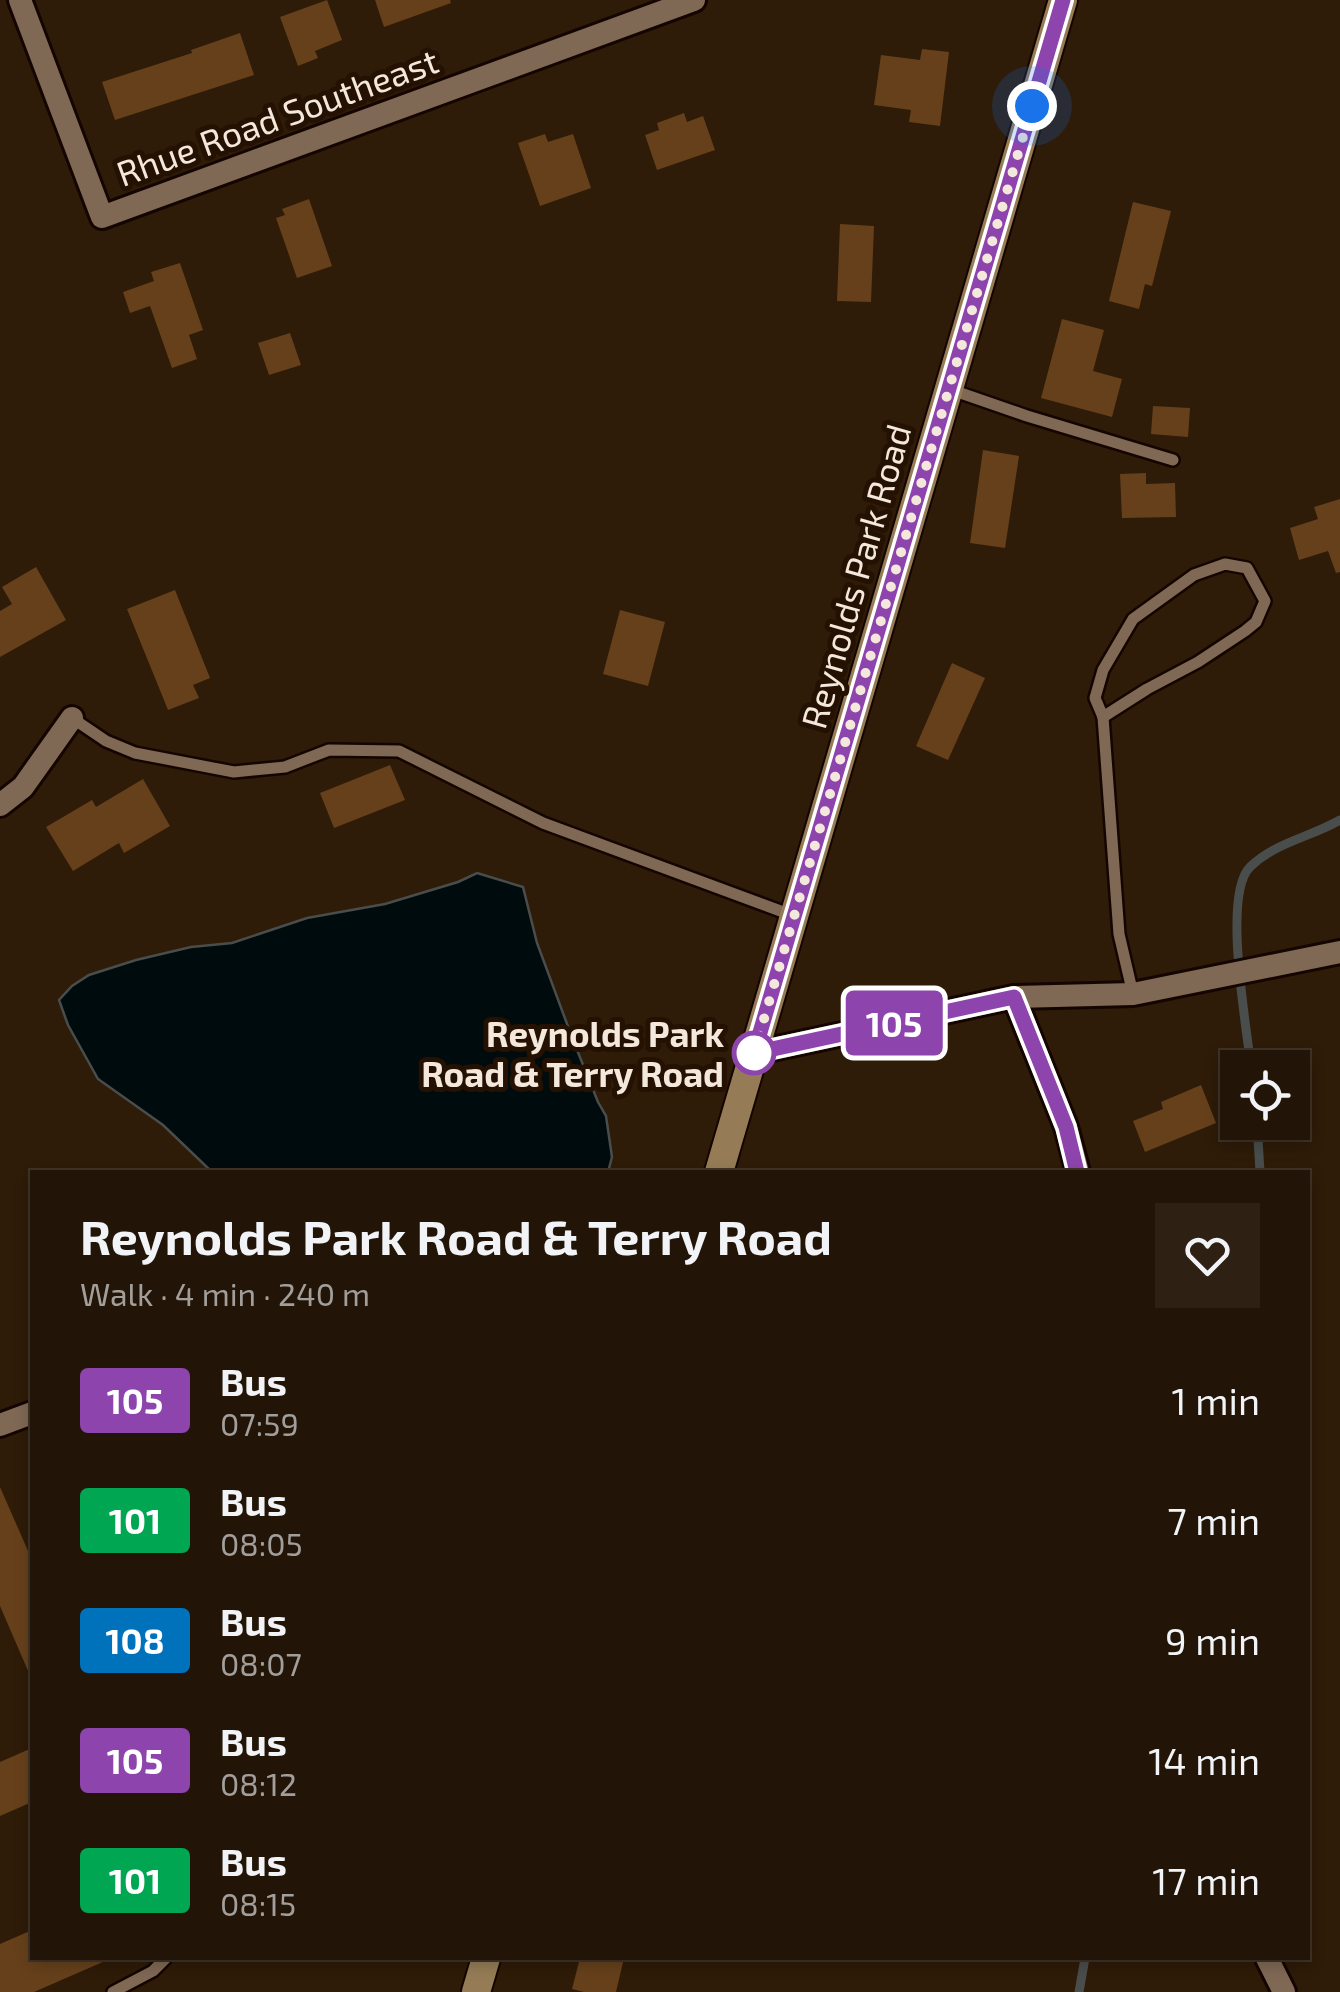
<!DOCTYPE html>
<meta charset="utf-8">
<style>
:root{--surface:#221406;--page:#2e2114;--text:#f1f3f6;--muted:#a29e9b;--line:#3f3328}
body{margin:0;font-family:"Exo 2",sans-serif;background:var(--page);color:var(--text);height:100vh;display:flex;flex-direction:column;font-size:38px;white-space:nowrap}
*{box-sizing:border-box;margin:0}
p{font-size:32px;color:var(--muted)}
.icon{flex:none;width:55px;height:55px;fill:none;stroke:currentColor;stroke-width:2;stroke-linecap:round;stroke-linejoin:round}
.map{position:relative;flex:1;overflow:hidden}
.panel{position:absolute;left:30px;top:1170px;width:1280px;height:790px;display:flex;flex-direction:column;background:var(--surface);border-radius:0px;box-shadow:0 5px 15px #0003,0 0 0 2px var(--line)}
.panel>*{flex:none}
.badge{padding:0 20px;border-radius:8px;font-size:35px;line-height:65px}
.buttons{position:absolute;left:1220px;top:1050px;display:grid;gap:20px}
.buttons a{display:grid;place-items:center;width:90px;height:90px;border-radius:0px;background:var(--surface);box-shadow:0 5px 15px #0003,0 0 0 2px var(--line);font-size:50px}
.you{position:absolute;width:50px;height:50px;margin:-25px;border:8px solid #fff;border-radius:50%;background:#1a73e8;box-shadow:0 0 0 15px #1a73e833}
.map>.badge{position:absolute;translate:-50% -50%;box-shadow:0 0 0 5px #fff}
.round{display:grid;place-items:center;flex:none;width:105px;height:105px;border-radius:0px;background:var(--page)}
.overview{display:flex;align-items:center;justify-content:space-between;height:170px;padding:0 50px}
h1{font-size:48px;font-weight:700;line-height:75px}
ul{padding:0;list-style:none}
li{display:flex;align-items:center;gap:30px;height:120px;padding:0 50px}
li div{flex:1}
li b{display:block;font-size:38px}
li em{font-style:normal}
li .badge{min-width:110px;font-weight:700;text-align:center}
.map>svg:first-child{display:block}
.water{fill:#000b0d;stroke:#494d4b;stroke-width:2.5}
.lines{fill:none;stroke-linecap:round;stroke-linejoin:round}
.stream{stroke:#494d4b;stroke-width:9}
.building{fill:#66401b}
.service-casing{stroke:#150500;stroke-width:16}
.minor-casing{stroke:#150500;stroke-width:28}
.secondary-casing{stroke:#150500;stroke-width:32}
.service{stroke:#7f6854;stroke-width:11}
.minor{stroke:#7f6854;stroke-width:22}
.secondary{stroke:#957c56;stroke-width:28}
.line-casing{stroke:#fff;stroke-width:22}
.line{stroke:#8e44ad;stroke-width:15}
.walk{stroke:#f4e7db;stroke-width:10;stroke-dasharray:0 18}
.stop-dot{fill:#fff;stroke:#8e44ad;stroke-width:5}
.labels{text-anchor:middle;dominant-baseline:central;stroke-width:10;stroke-linejoin:round;paint-order:stroke}
.street-label{font-size:35px;fill:#f4e7db;stroke:#241102}
.stop-label{font-size:35px;font-weight:bold;fill:#f4e7db;stroke:#241102;text-anchor:end}
</style>
<div class="map">
<svg width="1340" height="1992" viewBox="0 0 1340 1992">
<rect width="100%" height="100%" fill="#2e1b08"/>
<path class="water" d="M 477,873 L 523,887 L 537,943 L 573,1040 L 598,1102 L 606,1116 L 612,1157 L 608,1172 L 212,1172 L 163,1125 L 98,1079 L 68,1025 L 59,1000 L 72,986 L 89,975 L 136,960 L 191,947 L 232,943 L 307,918 L 385,904 L 458,882 Z"/>
<g class="lines">
<g class="stream">
<path d="M 1251,1068 C 1247,1027 1222,895 1250,867 C 1276,842 1311,837 1340,820"/>
<path d="M 1257,1122 L 1260,1172"/>
<path d="M 1079,1992 L 1085,1958"/>
</g>
</g>
<g class="building">
<path d="M 327,0 L 342,40 L 315,51 L 318,58 L 298,66 L 280,17 Z"/>
<path d="M 375,0 L 450,0 L 451,3 L 384,27 Z"/>
<path d="M 240,33 L 254,75 L 115,120 L 102,82 L 192,53 L 191,50 Z"/>
<path d="M 922,49 L 949,52 L 940,126 L 909,122 L 911,110 L 874,105 L 881,55 L 920,60 Z"/>
<path d="M 684,113 L 687,122 L 703,116 L 715,150 L 657,170 L 645,135 L 659,130 L 657,123 Z"/>
<path d="M 545,134 L 548,142 L 573,134 L 591,188 L 540,206 L 518,143 Z"/>
<path d="M 309,199 L 332,266 L 297,278 L 276,218 L 285,215 L 282,209 Z"/>
<path d="M 1133,202 L 1171,211 L 1152,286 L 1145,284 L 1139,309 L 1109,301 Z"/>
<path d="M 840,224 L 874,226 L 871,302 L 837,301 Z"/>
<path d="M 180,263 L 203,330 L 189,335 L 197,359 L 172,368 L 150,306 L 130,313 L 123,292 L 154,281 L 151,272 Z"/>
<path d="M 1062,319 L 1104,330 L 1093,371 L 1122,379 L 1112,417 L 1041,398 Z"/>
<path d="M 290,333 L 301,365 L 269,375 L 258,343 Z"/>
<path d="M 1153,406 L 1190,408 L 1188,437 L 1151,434 Z"/>
<path d="M 983,450 L 1019,456 L 1005,548 L 970,543 Z"/>
<path d="M 1146,473 L 1146,484 L 1175,483 L 1176,517 L 1122,518 L 1120,474 Z"/>
<path d="M 1340,499 L 1340,572 L 1336,573 L 1328,551 L 1299,560 L 1290,528 L 1318,519 L 1314,507 Z"/>
<path d="M 36,567 L 66,620 L 0,657 L 0,611 L 12,604 L 2,587 Z"/>
<path d="M 175,590 L 210,678 L 193,685 L 199,698 L 168,710 L 127,609 Z"/>
<path d="M 620,610 L 665,622 L 648,686 L 603,674 Z"/>
<path d="M 952,663 L 985,678 L 948,760 L 916,746 Z"/>
<path d="M 390,765 L 405,800 L 334,828 L 320,793 Z"/>
<path d="M 143,779 L 170,826 L 124,853 L 119,843 L 73,871 L 46,827 L 92,800 L 96,807 Z"/>
<path d="M 1201,1085 L 1216,1123 L 1145,1152 L 1133,1121 L 1163,1109 L 1161,1102 Z"/>
<path d="M 0,1487 L 32,1560 L 32,1680 L 0,1606 Z"/>
<path d="M 32,1748 L 32,1802 L 0,1816 L 0,1762 Z"/>
<path d="M 32,1930 L 32,1958 L 112,1958 L 34,1992 L 0,1992 L 0,1944 Z"/>
<path d="M 580,1958 L 624,1958 L 616,1992 L 584,1992 L 572,1989 Z"/>
</g>
<g class="lines">
<g class="service-casing">
<g id="service">
<path d="M 949,389 L 1027,416 L 1173,460"/>
<path d="M 1225,564 L 1247,568 L 1265,601 L 1256,622 L 1245,631 L 1198,662 L 1147,689 L 1103,717 L 1095,698 L 1103,670 L 1133,619 L 1194,575 Z"/>
<path d="M 1103,717 L 1119,934 L 1133,994"/>
<path d="M 72,718 L 106,741 L 135,753 L 234,772 L 285,767 L 329,750 L 399,751 L 543,823 L 794,916"/>
<path d="M 113,1992 L 153,1971 L 166,1958"/>
</g>
</g>
<g class="minor-casing">
<g id="minor">
<path d="M 20,0 L 102,217 L 694,0"/>
<path d="M 0,805 L 23,787 L 72,718"/>
<path d="M 1014,997 L 1066,1127 L 1078,1172"/>
<path d="M 754,1053 L 1014,997 L 1133,994 L 1340,952"/>
<path d="M 0,1425 L 32,1413"/>
<path d="M 1267,1958 L 1284,1992"/>
</g>
</g>
<g class="secondary-casing">
<g id="secondary">
<path d="M 719,1172 L 1063,0"/>
<path d="M 476,1992 L 486,1958"/>
</g>
</g>
<use href="#service" class="service"/>
<use href="#minor" class="minor"/>
<use href="#secondary" class="secondary"/>
</g>
<g class="lines">
<g class="line-casing">
<path id="line" d="M 1063,0 L 754,1053 L 1014,997 L 1066,1127 L 1077,1172"/>
</g>
<use href="#line" class="line"/>
<path class="walk" d="M 754,1053 L 1032,106"/>
</g>
<circle class="stop-dot" cx="754" cy="1053" r="20"/>
<g class="labels">
<g class="street-label">
<text transform="translate(277 116) rotate(-20)">Rhue Road Southeast</text>
<text transform="translate(855 576) rotate(-74)">Reynolds Park Road</text>
</g>
<g class="stop-label">
<text x="724" y="1033">Reynolds Park<tspan x="724" dy="40">Road &amp; Terry Road</tspan></text>
</g>
</g>
</svg>
<div class="buttons">
<a><svg class="icon" aria-label="locate" viewBox="0 0 24 24"><circle cx="12" cy="12" r="6"/><path d="M12 2v4M12 18v4M2 12h4M18 12h4"/></svg></a>
</div>
<div class="you" style="left:1032px;top:106px"></div>
<b class="badge" style="left:894px;top:1023px;background:#8e44ad;color:#fff">105</b>
<section class="panel">
<div class="overview"><div><h1>Reynolds Park Road &amp; Terry Road</h1><p>Walk · 4 min · 240 m</p></div><a class="round"><svg class="icon" aria-label="heart" viewBox="0 0 24 24"><path d="M12 20l-8-8c-3-5 5-10 8-4 3-6 11-1 8 4z"/></svg></a></div>
<ul>
<li><span class="badge" style="background:#8e44ad;color:#fff">105</span><div><b>Bus</b><p>07:59</p></div><em>1 min</em></li>
<li><span class="badge" style="background:#00a651;color:#fff">101</span><div><b>Bus</b><p>08:05</p></div><em>7 min</em></li>
<li><span class="badge" style="background:#0072bc;color:#fff">108</span><div><b>Bus</b><p>08:07</p></div><em>9 min</em></li>
<li><span class="badge" style="background:#8e44ad;color:#fff">105</span><div><b>Bus</b><p>08:12</p></div><em>14 min</em></li>
<li><span class="badge" style="background:#00a651;color:#fff">101</span><div><b>Bus</b><p>08:15</p></div><em>17 min</em></li>
</ul>
</section>
</div>
